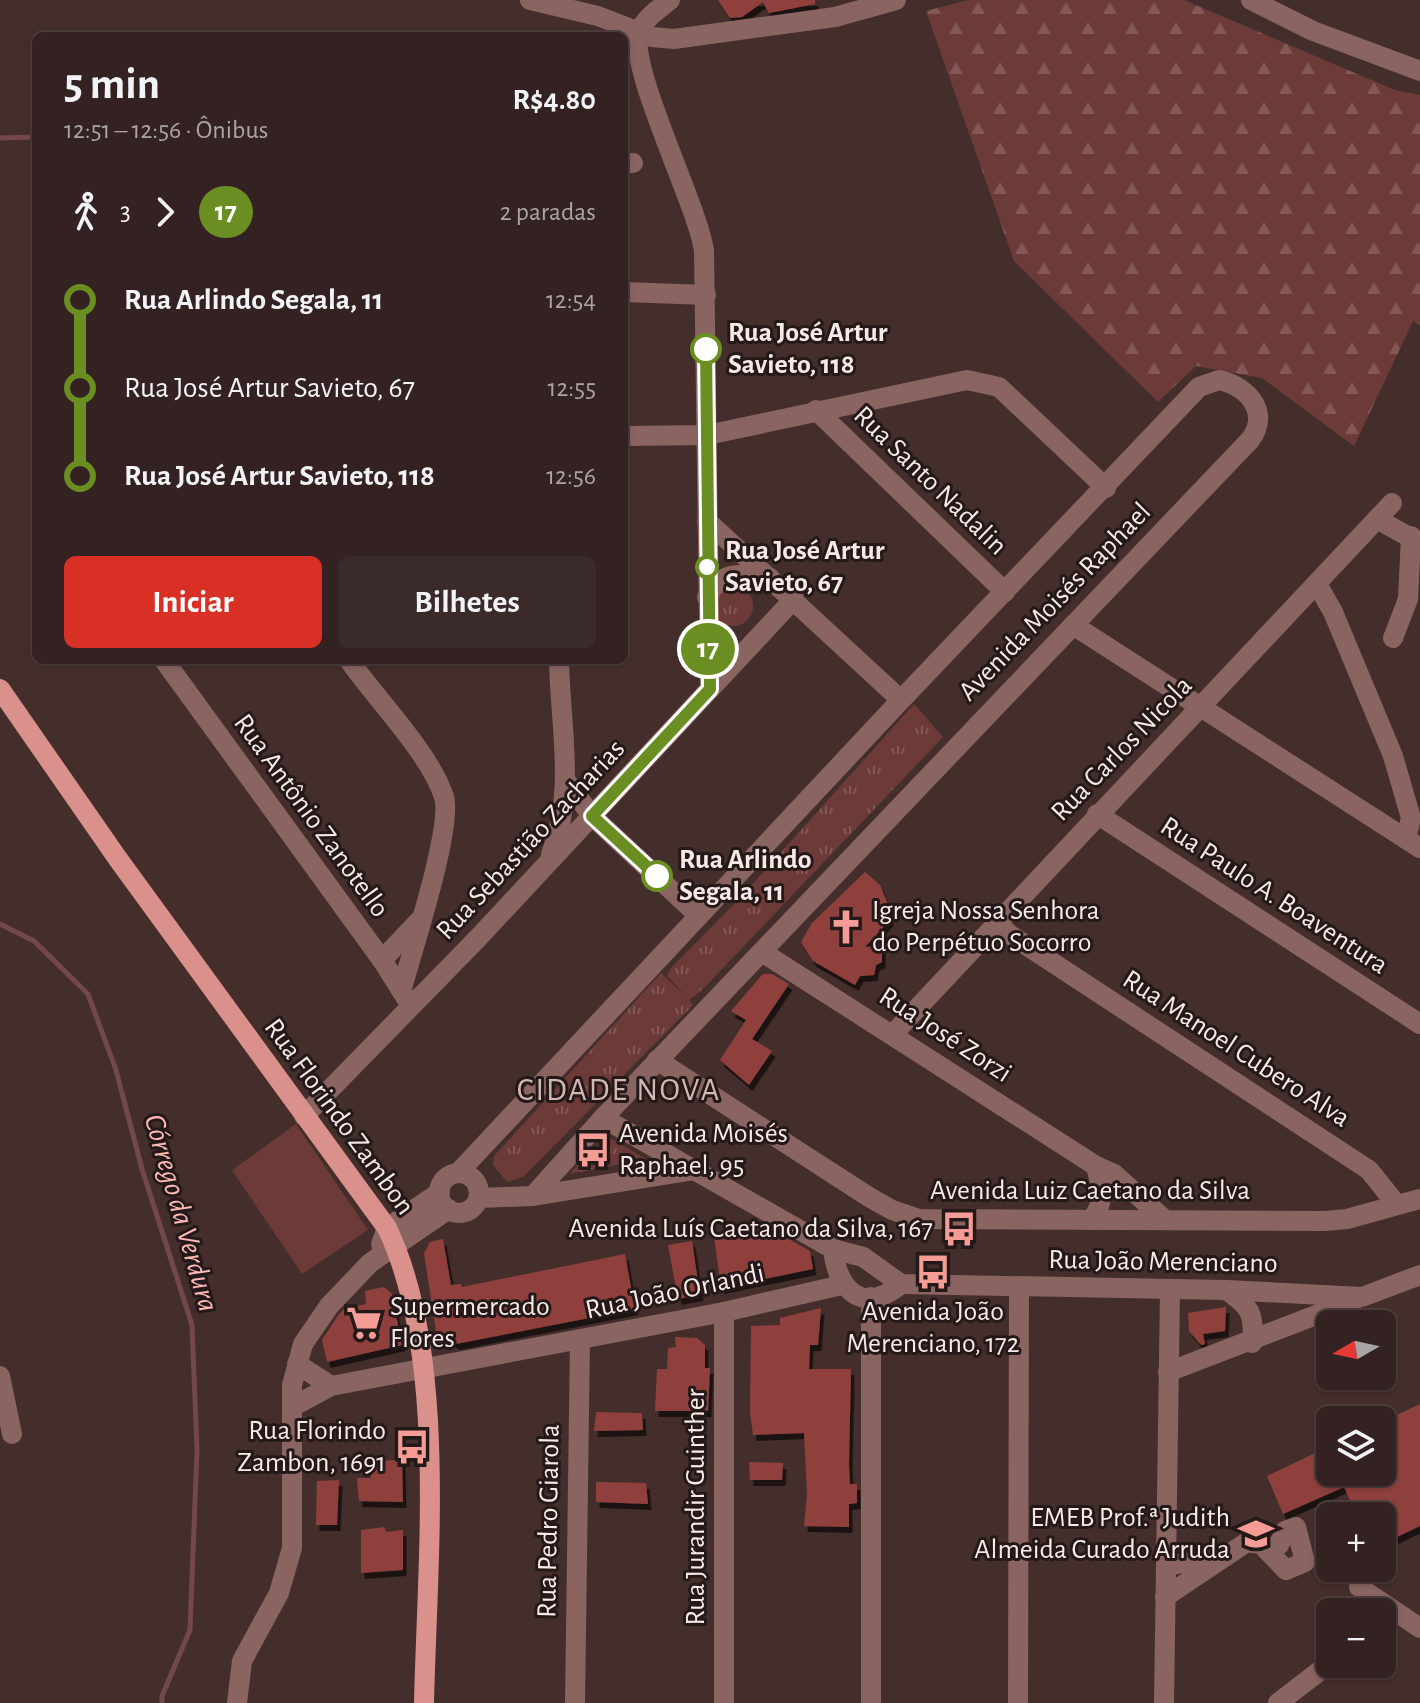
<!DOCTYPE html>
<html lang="pt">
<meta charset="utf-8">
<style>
:root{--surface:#332221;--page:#3b2a2a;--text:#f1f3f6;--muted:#a9a4a5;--line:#4e3f3f;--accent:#d93025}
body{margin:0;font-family:"Alegreya Sans",sans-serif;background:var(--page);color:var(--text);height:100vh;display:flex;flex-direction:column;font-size:30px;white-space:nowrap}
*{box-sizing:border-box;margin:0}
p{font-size:26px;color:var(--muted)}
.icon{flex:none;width:44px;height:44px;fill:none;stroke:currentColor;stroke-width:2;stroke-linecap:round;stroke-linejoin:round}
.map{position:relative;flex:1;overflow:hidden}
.details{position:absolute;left:32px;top:32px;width:596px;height:632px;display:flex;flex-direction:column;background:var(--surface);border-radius:12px;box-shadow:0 2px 6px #0004,0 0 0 2px var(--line)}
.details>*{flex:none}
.badge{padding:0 16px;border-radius:26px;font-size:28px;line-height:52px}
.needle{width:52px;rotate:261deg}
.buttons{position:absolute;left:1316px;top:1310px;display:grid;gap:16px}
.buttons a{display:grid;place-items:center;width:80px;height:80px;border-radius:12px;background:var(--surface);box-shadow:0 2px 6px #0004,0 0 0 2px var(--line);font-size:40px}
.map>.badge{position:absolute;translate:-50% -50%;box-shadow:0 0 0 4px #fff}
.legs{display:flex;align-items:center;gap:12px;height:88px;padding:0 32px;font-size:26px}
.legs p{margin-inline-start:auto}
.headline{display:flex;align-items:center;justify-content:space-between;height:136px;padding:0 32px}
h1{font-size:44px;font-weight:700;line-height:60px}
.button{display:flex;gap:16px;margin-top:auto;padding:16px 32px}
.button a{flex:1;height:92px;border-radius:12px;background:var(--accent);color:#fff;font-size:32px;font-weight:700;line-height:92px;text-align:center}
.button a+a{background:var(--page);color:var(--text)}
ul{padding:0 32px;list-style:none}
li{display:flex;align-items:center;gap:28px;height:88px;font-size:30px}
li i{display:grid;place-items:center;width:12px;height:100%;margin:0 10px;background:currentColor}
li i::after{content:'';width:20px;height:20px;margin:-10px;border:6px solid;border-radius:50%;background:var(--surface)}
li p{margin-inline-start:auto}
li:first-child i{background:linear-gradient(#0000 50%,currentColor 0)}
li:last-child i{background:linear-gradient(currentColor 50%,#0000 0)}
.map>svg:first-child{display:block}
.forest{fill:url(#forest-firs)}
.park{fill:url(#park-tufts)}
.pitch{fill:#6c3b38}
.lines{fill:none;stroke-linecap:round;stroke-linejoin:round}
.stream{stroke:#74484a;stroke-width:5}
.building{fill:#8f413e;filter:url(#shadow)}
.minor{stroke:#896461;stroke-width:20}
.major{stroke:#db918b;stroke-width:20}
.line-1-casing{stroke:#fff;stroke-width:18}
.line-1{stroke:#6b8e23;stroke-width:12}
.stop-1-dot{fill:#fff;stroke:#6b8e23;stroke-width:4}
.labels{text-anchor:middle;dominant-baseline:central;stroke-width:6;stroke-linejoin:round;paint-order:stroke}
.stop-label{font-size:28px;font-weight:bold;fill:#f8e9e7;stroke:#231918;text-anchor:start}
.street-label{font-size:28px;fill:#f8e9e7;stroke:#231918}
.poi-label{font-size:28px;fill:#f8e9e7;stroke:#231918;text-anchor:start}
.water-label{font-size:30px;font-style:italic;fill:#ffb9b4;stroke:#231918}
.quarter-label{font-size:32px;letter-spacing:2px;fill:#d3b7b5;stroke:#231918}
</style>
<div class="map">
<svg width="1420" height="1703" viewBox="0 0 1420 1703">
<defs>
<pattern id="forest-firs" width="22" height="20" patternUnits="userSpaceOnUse" patternTransform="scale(2)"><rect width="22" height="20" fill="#6c3b38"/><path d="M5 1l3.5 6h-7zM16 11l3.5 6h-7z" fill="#825755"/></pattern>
<pattern id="park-tufts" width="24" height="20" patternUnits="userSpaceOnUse" patternTransform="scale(2)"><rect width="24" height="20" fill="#6c3b38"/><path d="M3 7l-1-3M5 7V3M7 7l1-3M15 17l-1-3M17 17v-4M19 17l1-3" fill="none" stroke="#825755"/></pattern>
<filter id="shadow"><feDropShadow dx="3.5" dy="6" stdDeviation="0" flood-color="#0009"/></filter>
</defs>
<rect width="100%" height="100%" fill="#442e2c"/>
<path class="forest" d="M 968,0 L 1184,0 L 1395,90 L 1420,95 L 1420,325 L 1413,321 L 1354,446 L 1262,378 L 1196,366 L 1158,402 L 1014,261 L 926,11 Z"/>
<g class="park">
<circle cx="733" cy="606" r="20"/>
<path d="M 914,704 L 943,737 L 701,991 L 689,1000 L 693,1005 L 523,1177 L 507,1182 L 493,1165 L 494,1156 L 661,973 L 688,998 L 667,976 L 671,968 L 741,897 Z"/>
<path d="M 607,1136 L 646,1159 L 569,1174 Z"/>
</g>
<path class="pitch" d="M 296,1124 L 368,1230 L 302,1274 L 232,1170 Z"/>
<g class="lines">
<g class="stream">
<path d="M 0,138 L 36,137"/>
<path d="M 0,924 L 34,941 L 88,994 L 116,1070 L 142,1169 L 192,1325 L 197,1450 L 190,1630 L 162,1696 L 162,1703"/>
</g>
</g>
<g class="building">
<path d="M 718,0 L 815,0 L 815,4 L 769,13 L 763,2 L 742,17 L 730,18 Z"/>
<path d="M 865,872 L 880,885 L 890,909 L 890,920 L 865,947 L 882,946 L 882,962 L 876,965 L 874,975 L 860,976 L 855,985 L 813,961 L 801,942 L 812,923 Z"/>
<path d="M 763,974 L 772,974 L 789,984 L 752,1039 L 772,1051 L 749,1085 L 720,1060 L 746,1020 L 731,1011 Z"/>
<path d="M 767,1227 L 810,1251 L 813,1269 L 721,1288 L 714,1236 Z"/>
<path d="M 443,1239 L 451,1285 L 461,1284 L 462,1287 L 625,1254 L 635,1309 L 456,1344 L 436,1331 L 424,1253 L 430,1242 Z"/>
<path d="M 692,1241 L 700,1295 L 678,1299 L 668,1245 Z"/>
<path d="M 384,1287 L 392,1294 L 402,1345 L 327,1362 L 322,1340 L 339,1314 L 344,1309 L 366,1304 L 365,1291 Z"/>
<path d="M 1226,1307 L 1225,1331 L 1203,1334 L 1205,1344 L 1201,1345 L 1189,1331 L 1188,1313 Z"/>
<path d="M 821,1308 L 818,1345 L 810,1345 L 809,1369 L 851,1369 L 849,1464 L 850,1484 L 857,1484 L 857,1503 L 849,1504 L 849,1527 L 804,1526 L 807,1494 L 804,1433 L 753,1435 L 750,1413 L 751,1326 L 780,1325 L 780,1318 Z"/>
<path d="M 675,1337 L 697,1338 L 705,1345 L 705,1368 L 710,1368 L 708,1411 L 655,1411 L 657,1369 L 667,1369 L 668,1348 L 676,1347 Z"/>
<path d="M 1420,1404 L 1420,1526 L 1382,1544 L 1382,1516 L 1357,1516 L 1344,1487 L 1283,1514 L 1267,1476 L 1330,1446 L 1330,1472 L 1382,1472 L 1382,1422 Z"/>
<path d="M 596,1412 L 642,1413 L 643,1430 L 594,1431 Z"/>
<path d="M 402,1460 L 403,1502 L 359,1501 L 357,1478 L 371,1478 L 370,1461 Z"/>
<path d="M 749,1462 L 783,1463 L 782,1480 L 750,1480 Z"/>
<path d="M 339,1480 L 337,1525 L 316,1525 L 317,1481 Z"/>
<path d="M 596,1482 L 646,1483 L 648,1504 L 596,1502 Z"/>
<path d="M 1330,1520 L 1330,1563 L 1314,1527 Z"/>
<path d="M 384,1527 L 386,1532 L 403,1530 L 403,1570 L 361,1573 L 361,1530 Z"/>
</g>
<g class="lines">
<g class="minor">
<path d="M 530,0 L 598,16 L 652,37 L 674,39 L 835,17 L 896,0"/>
<path d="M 670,0 C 659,9 646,17 640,30 C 624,61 698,205 704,251 L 710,689"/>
<path d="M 1251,0 L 1313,31 L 1420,71"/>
<path d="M 624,163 L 633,163"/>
<path d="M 624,292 L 706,295"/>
<path d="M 816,410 L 1005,592"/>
<path d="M 624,436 L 707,435 L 967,380 L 999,387 L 1106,488"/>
<path d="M 1377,519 L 1420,543"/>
<path d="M 1317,584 L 1333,612 L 1393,756 L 1411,818 L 1406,839"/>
<path d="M 707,597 C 721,569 743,574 770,578"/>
<path d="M 1073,625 L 1420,848"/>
<path d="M 1393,638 L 1408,599 L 1411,536"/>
<path d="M 164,660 L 382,960 L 411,1006"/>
<path d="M 349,660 C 376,699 430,753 444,797 C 453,826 412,952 402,988"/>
<path d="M 566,781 L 592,816 L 699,916"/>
<path d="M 1097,814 L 1420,1024"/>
<path d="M 551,854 C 576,793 560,724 559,660"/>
<path d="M 996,923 L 1009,934 L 1369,1170 L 1397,1205"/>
<path d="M 762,952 L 1096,1166 L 1114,1174 L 1165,1220"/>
<path d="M 382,960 L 419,921"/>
<path d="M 893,1034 L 1392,503"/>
<path d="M 657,1060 L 869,1197 L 892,1210 L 919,1219 L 1325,1221 L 1347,1219 L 1420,1199"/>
<path d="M 304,1116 L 478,938 L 794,599"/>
<path d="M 603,1118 L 833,1249 L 863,1257 L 901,1284 L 1226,1290 L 1362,1297 L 1420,1275"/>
<path d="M 458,1173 L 901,700 L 707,521"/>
<circle cx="459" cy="1193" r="20"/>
<path d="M 533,1196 L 603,1118 L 1250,440 C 1271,413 1248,386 1219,380 L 1199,387 L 901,700"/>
<path d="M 478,1198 L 533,1196 L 695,1170"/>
<path d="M 1091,1220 C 1106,1203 1101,1187 1096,1166"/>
<path d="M 381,1244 L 387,1228 L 440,1192"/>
<path d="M 833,1249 C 837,1290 863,1316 901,1284"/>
<path d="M 1226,1290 C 1250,1306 1255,1314 1252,1343"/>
<path d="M 724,1312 L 724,1703"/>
<path d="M 297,1364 L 331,1386"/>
<path d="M 1168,1372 L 1355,1300"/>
<path d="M 0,1376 L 12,1434"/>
<path d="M 292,1407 L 331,1386 L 724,1312 L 842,1285"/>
<path d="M 1166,1566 L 1223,1556"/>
<path d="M 1359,1587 L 1420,1628"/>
<path d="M 1165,1597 L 1247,1542 L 1261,1544 L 1286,1570 L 1305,1562 L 1296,1527 L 1285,1531 L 1279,1545 L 1265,1548"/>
<path d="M 237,1703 L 242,1661 L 279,1593 L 292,1548 L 292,1385 L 303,1344 L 329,1306 L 370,1263 L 449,1209"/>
<path d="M 575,1703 L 580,1340"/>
<path d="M 871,1703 L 871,1297"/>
<path d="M 1018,1703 L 1019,1287"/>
<path d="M 1164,1703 L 1170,1291"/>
<path d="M 1278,1703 L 1330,1663"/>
</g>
<path class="major" d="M 0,689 L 118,859 L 387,1228 C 448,1355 427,1562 424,1703"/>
</g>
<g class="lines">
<g class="line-1-casing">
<path id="line-1" d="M 657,876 L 592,816 L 710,689 L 706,349"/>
</g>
<use href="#line-1" class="line-1"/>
</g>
<defs>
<g id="church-bare" transform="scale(2.76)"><path d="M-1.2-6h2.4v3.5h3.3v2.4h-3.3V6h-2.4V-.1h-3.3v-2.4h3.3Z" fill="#f59c96" stroke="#231918" stroke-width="2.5" paint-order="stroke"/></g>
<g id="bus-bare" transform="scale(2.76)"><path d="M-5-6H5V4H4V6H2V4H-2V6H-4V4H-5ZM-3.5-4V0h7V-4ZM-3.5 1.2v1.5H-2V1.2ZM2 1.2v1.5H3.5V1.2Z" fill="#f59c96" stroke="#231918" stroke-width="2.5" paint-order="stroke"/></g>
<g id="supermarket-bare" transform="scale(2.76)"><path d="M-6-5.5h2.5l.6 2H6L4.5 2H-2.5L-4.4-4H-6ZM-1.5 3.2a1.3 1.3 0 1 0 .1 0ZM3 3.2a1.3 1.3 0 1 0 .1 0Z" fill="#f59c96" stroke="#231918" stroke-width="2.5" paint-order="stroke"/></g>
<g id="school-bare" transform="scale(2.76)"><path d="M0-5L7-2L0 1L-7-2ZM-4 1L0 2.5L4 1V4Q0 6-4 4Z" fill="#f59c96" stroke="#231918" stroke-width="2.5" paint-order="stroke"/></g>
</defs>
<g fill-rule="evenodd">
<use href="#church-bare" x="846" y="927"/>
<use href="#bus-bare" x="593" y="1150"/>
<use href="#bus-bare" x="959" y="1229"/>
<use href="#bus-bare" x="933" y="1272"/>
<use href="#supermarket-bare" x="364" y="1323"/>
<use href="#bus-bare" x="412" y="1447"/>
<use href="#school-bare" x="1256" y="1534"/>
</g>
<g class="stop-1-dot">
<circle cx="706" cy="349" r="14"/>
<circle cx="707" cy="567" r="10"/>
<circle cx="657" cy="876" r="14"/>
</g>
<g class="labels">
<g class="stop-label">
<text x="728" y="333">Rua José Artur<tspan x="728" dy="32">Savieto, 118</tspan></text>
<text x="725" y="551">Rua José Artur<tspan x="725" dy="32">Savieto, 67</tspan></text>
<text x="679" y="860">Rua Arlindo<tspan x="679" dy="32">Segala, 11</tspan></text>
</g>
<g class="street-label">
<text transform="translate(930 481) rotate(44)">Rua Santo Nadalin</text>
<text transform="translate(1055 602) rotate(-46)">Avenida Moisés Raphael</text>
<text transform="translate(1122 749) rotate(-46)">Rua Carlos Nicola</text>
<text transform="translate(311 816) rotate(54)">Rua Antônio Zanotello</text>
<text transform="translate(531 840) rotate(-47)">Rua Sebastião Zacharias</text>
<text transform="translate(1274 896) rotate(33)">Rua Paulo A. Boaventura</text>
<text transform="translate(945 1035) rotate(33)">Rua José Zorzi</text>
<text transform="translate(1236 1049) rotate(33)">Rua Manoel Cubero Alva</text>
<text transform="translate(339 1117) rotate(54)">Rua Florindo Zambon</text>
<text x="1090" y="1191">Avenida Luiz Caetano da Silva</text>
<text transform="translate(1163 1262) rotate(1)">Rua João Merenciano</text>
<text transform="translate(675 1292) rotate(-12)">Rua João Orlandi</text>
<text transform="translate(696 1507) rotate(-90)">Rua Jurandir Guinther</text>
<text transform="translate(549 1521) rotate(-89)">Rua Pedro Giarola</text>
</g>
<g class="poi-label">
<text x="872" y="911">Igreja Nossa Senhora<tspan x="872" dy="32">do Perpétuo Socorro</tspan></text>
<text x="619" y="1134">Avenida Moisés<tspan x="619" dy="32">Raphael, 95</tspan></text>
<text x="933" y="1229" text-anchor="end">Avenida Luís Caetano da Silva, 167</text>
<text x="390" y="1307">Supermercado<tspan x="390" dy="32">Flores</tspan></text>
<text x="933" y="1312" text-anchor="middle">Avenida João<tspan x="933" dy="32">Merenciano, 172</tspan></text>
<text x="386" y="1431" text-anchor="end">Rua Florindo<tspan x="386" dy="32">Zambon, 1691</tspan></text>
<text x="1230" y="1518" text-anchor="end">EMEB Prof.ª Judith<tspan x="1230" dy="32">Almeida Curado Arruda</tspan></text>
</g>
<g class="water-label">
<text transform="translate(181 1213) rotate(74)">Córrego da Verdura</text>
</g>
<g class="quarter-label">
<text x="619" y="1090">CIDADE NOVA</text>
</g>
</g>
</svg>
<div class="buttons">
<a><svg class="needle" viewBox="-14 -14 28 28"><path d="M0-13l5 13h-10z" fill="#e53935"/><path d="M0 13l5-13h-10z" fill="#a9a4a5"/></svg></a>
<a><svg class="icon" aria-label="layers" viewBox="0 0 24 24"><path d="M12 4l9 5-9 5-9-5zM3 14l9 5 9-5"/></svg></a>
<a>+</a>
<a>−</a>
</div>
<b class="badge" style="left:708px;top:649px;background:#6b8e23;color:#fff">17</b>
<section class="details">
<div class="headline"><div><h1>5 min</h1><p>12:51 – 12:56 · Ônibus</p></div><b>R$4.80</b></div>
<div class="legs"><svg class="icon" aria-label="walk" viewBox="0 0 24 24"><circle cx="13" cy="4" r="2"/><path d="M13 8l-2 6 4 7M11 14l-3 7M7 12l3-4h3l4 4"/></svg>3<svg class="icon" aria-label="forward" viewBox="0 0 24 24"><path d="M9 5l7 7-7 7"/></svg><b class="badge" style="background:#6b8e23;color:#fff">17</b><p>2 paradas</p></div>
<ul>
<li><i style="color:#6b8e23"></i><b>Rua Arlindo Segala, 11</b><p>12:54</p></li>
<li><i style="color:#6b8e23"></i><span>Rua José Artur Savieto, 67</span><p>12:55</p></li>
<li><i style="color:#6b8e23"></i><b>Rua José Artur Savieto, 118</b><p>12:56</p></li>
</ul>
<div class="button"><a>Iniciar</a><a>Bilhetes</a></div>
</section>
</div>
